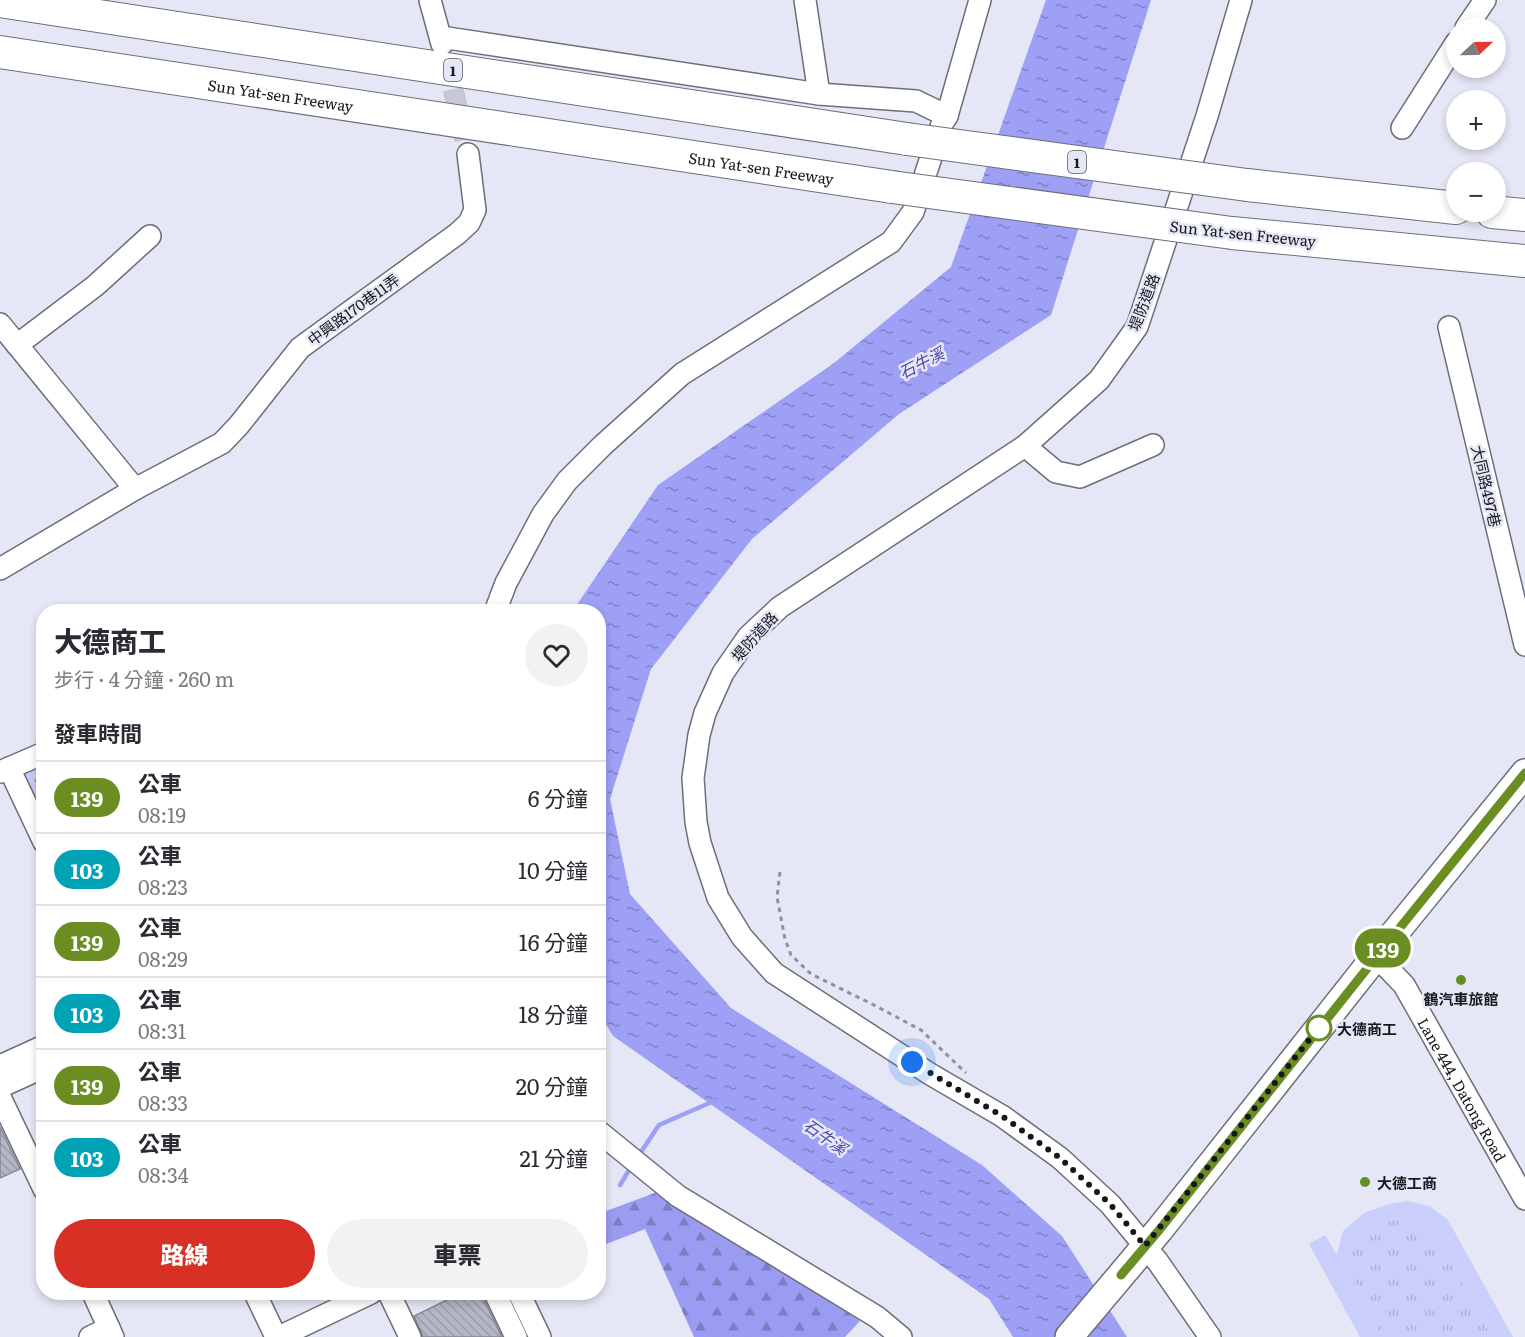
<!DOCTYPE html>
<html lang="zh-TW">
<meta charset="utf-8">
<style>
:root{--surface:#fff;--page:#f2f2f3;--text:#2b2b33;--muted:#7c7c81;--line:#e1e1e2;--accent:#d93025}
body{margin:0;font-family:Literata,"Noto Sans TC",serif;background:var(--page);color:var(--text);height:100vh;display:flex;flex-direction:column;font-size:22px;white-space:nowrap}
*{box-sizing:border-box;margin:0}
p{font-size:20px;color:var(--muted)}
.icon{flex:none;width:33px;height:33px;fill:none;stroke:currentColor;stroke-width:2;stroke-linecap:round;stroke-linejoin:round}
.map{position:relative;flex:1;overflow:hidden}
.panel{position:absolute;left:36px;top:604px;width:570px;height:696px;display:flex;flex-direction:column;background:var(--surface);border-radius:24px;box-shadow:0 3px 9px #0003}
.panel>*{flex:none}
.badge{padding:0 12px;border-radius:20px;font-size:21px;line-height:39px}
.needle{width:39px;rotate:68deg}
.fabs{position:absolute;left:1446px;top:18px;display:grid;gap:12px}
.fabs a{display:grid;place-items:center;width:60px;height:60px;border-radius:50%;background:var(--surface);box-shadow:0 3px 9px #0003;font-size:30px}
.you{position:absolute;width:30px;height:30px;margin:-15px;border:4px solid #fff;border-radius:50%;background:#1a73e8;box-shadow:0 0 0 9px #1a73e833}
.map>.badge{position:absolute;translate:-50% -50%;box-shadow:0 0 0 3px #fff}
h2{padding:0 18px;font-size:22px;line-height:54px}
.round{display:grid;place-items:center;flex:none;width:63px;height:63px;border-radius:32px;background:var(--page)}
.overview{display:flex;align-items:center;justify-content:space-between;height:102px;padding:0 18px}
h1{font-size:28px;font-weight:800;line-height:45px}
.action{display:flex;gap:12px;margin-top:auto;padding:12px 18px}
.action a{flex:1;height:69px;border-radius:36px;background:var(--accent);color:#fff;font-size:24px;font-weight:800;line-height:69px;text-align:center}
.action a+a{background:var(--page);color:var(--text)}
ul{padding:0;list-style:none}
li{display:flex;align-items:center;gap:18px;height:72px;padding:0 18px;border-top:2px solid var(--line)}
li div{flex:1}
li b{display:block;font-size:22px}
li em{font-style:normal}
li .badge{min-width:66px;font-weight:700;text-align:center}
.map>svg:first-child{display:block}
.grass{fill:url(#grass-tufts)}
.forest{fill:url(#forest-firs)}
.green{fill:#cacefa}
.water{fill:url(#water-ripples)}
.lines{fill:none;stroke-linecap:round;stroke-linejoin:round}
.stream{stroke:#9da0f5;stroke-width:4.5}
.building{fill:url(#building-back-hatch);stroke:#868794;stroke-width:1.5}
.minor-tunnel{stroke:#c7c8d5;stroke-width:21;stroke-dasharray:21 10;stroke-linecap:butt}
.minor-casing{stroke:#6c6e7a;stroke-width:24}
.major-casing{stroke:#6c6e7a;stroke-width:30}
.highway-casing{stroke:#6c6e7a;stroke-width:34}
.path{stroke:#90919c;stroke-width:3;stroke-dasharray:4.5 4.5;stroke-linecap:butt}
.minor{stroke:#fff;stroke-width:21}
.major{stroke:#fff;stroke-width:27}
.highway{stroke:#fff;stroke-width:32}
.highway-bridge-casing{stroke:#6c6e7a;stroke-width:34;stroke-linecap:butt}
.highway-bridge{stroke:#fff;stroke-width:32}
.line-casing{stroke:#fff;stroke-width:14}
.line{stroke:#6b8e23;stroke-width:9}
.walk{stroke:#16171c;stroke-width:6;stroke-dasharray:0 10.8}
.poi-dot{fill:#5f8f26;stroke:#e6e7f6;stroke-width:2}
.stop-dot{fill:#fff;stroke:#6b8e23;stroke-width:3}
.labels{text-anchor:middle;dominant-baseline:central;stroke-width:5;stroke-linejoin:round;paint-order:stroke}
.shield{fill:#e6e7f6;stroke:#54555d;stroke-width:1.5}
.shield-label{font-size:14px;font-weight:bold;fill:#16171c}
.street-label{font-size:15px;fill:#16171c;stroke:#e6e7f6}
.poi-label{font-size:15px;font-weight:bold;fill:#16171c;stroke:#e6e7f6}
.stop-label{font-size:15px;font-weight:bold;fill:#16171c;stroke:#e6e7f6;text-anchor:start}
.water-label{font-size:16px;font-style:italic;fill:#4d47a9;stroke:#e6e7f6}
</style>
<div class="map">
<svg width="1525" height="1337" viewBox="0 0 1525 1337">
<defs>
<pattern id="grass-tufts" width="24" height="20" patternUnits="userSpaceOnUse" patternTransform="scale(1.5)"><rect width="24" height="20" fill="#cacefa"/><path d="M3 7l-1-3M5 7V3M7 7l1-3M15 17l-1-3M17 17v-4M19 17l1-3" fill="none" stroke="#adb0d6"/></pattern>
<pattern id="forest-firs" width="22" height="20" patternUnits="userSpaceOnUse" patternTransform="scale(1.5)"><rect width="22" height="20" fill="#999cf0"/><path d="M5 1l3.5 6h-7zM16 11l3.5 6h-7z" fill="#7c7ec2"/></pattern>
<pattern id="water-ripples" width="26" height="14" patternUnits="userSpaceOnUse" patternTransform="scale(1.5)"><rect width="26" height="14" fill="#9da0f5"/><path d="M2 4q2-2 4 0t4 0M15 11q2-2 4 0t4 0" fill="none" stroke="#7f81c6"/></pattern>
<pattern id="building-back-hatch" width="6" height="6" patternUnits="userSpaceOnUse" patternTransform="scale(1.5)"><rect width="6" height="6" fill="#b4b6c4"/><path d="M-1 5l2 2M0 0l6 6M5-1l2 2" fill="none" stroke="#9a9ca8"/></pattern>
</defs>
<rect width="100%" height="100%" fill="#e6e7f6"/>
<path class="grass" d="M 1397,1219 L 1415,1223 L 1434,1232 L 1492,1337 L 1382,1337 L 1349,1274 L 1349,1260 L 1354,1247 L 1364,1232 L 1377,1224 Z"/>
<path class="forest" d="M 660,1191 L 860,1321 L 845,1337 L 694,1337 L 645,1229 L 601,1246 L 599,1241 L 598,1214 Z"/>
<g class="green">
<path d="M 43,761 L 43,822 L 19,772 Z"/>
<path d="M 1408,1201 L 1429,1206 L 1448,1220 L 1513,1337 L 1492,1337 L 1434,1232 L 1415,1223 L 1397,1219 L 1377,1224 L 1364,1232 L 1354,1247 L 1349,1260 L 1349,1274 L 1382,1337 L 1360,1337 L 1309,1244 L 1325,1235 L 1337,1255 L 1343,1231 L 1364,1213 L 1389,1204 Z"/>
</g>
<path class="water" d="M 1046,0 L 1151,0 L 1051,315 L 899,414 L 752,539 L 651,669 L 610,799 L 630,894 L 731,1008 L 982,1165 L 1062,1236 L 1127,1337 L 1013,1337 L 989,1299 L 613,1036 L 598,1011 L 598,612 L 572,612 L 658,485 L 834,363 L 951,267 Z"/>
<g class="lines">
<g class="stream">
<path d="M 639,1155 L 659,1125 L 714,1101"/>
<path d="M 620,1185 L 631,1167"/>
</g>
</g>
<g class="building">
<path d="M 0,1127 L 20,1169 L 0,1178 Z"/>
<path d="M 461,1293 L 482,1293 L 483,1298 L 502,1337 L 423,1337 L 414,1316 Z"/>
</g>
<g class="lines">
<path class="minor-tunnel" d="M 446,59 L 468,154"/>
<g class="minor-casing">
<g id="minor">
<path d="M 430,0 L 442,44"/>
<path d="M 805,0 L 819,94 L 916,101 L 947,116"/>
<path d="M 1466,28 L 1485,0"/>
<path d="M 441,37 L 819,94"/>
<path d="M 1402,128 L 1456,43"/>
<path d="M 0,324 L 135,489"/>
<path d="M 1449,327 L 1525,645"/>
<path d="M 17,345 L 95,286 L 150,236"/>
<path d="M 1025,446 L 1056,472 L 1080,477 L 1153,445"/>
<path d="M 0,569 L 135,489 L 222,443 L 239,425 L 300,348 L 457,234 L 469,223 L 475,210 L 468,154"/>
<path d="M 495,612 L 506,583 L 543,514 L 567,481 L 603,445 L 682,374 L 891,242 L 913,212 L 942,124 L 947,116 L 980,0"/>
<path d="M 9,768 L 44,842"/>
<path d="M 0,772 L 44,753"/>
<path id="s1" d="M 1376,956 L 1404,985 L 1525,1199"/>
<path d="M 0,1066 L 44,1046"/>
<path d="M 0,1087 L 44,1067"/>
<path d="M 0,1097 L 44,1189"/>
<path d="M 598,1131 L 678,1196 L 877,1317 L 901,1337"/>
<path d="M 93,1293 L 113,1337"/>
<path d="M 255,1293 L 276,1337"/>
<path d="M 389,1293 L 410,1337"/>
<path d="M 495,1293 L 516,1337"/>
<path d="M 519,1293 L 540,1337"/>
<path d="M 90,1337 L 109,1328"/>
<path d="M 279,1337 L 371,1293"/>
<path d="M 1210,1337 L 1158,1262 L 1110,1204 L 1060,1158 L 1002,1116 L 930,1074 L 774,973 L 742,937 L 718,898 L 700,843 L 696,822 L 693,778 L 699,735 L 705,713 L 723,673 L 748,637 L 780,607 L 1025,446 L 1099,380 L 1137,327 L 1207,116 L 1241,0"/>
</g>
</g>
<g class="major-casing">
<path id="major" d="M 1069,1337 L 1160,1229 L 1376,956 L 1525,773"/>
</g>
<g class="highway-casing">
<g id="highway">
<path d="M 0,1 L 907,139"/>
<path id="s2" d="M 0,52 L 892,187"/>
<path d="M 1247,185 L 1456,208"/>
<path d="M 1492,212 L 1525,215"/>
<path d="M 1232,233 L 1525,261"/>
</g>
</g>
<g class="path">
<path d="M 35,780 L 44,785"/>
<path d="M 780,872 L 777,897 L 785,939 L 791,955 L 811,974 L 872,1004 L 921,1030 L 966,1073"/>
</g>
<use href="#minor" class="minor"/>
<use href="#major" class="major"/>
<use href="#highway" class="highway"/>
<g class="highway-bridge-casing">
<g id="highway-bridge">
<path d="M 907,139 L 1247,185"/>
<path d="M 892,187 L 1232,233"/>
</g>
</g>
<use href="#highway-bridge" class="highway-bridge"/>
</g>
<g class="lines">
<g class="line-casing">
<path id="line" d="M 1121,1275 L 1160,1229 L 1377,956 L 1525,773"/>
</g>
<use href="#line" class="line"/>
<path class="walk" d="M 912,1062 L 1002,1116 L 1060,1158 L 1110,1204 L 1145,1246 L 1321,1025 L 1319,1028"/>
</g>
<g class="poi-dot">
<circle cx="1461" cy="980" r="6"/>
<circle cx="1365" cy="1182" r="6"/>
</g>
<circle class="stop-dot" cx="1319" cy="1028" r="12"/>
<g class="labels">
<g class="shield">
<rect x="444" y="59" width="18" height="22" rx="4.5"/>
<rect x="1068" y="151" width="18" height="22" rx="4.5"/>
</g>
<g class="shield-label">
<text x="453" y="70">1</text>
<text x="1077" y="162">1</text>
</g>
<g class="street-label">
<text stroke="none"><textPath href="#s2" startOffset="284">Sun Yat-sen Freeway</textPath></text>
<text stroke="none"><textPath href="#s2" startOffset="770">Sun Yat-sen Freeway</textPath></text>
<text transform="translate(1243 233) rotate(6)">Sun Yat-sen Freeway</text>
<text transform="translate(1143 302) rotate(-69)">堤防道路</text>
<text transform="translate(353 309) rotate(-36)">中興路170巷11弄</text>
<text transform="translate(1487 486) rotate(77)">大同路497巷</text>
<text transform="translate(754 636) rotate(-48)">堤防道路</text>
<text stroke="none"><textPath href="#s1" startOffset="160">Lane 444, Datong Road</textPath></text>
</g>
<g class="poi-label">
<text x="1461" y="998">鶴汽車旅館</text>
<text x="1377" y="1182" text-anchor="start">大德工商</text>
</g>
<g class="stop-label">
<text x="1337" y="1028">大德商工</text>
</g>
<g class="water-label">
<text transform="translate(921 362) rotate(-27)">石牛溪</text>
<text transform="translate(826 1136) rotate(35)">石牛溪</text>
</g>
</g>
</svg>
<div class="fabs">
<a><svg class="needle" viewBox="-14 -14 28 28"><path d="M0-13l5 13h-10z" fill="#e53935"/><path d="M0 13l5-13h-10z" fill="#7c7c81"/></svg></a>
<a>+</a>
<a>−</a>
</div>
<div class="you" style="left:912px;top:1062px"></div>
<b class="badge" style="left:1383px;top:948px;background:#6b8e23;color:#fff">139</b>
<section class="panel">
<div class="overview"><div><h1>大德商工</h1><p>步行 · 4 分鐘 · 260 m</p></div><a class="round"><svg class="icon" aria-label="heart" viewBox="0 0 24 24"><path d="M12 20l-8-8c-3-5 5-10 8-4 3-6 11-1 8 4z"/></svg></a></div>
<h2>發車時間</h2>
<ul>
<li><span class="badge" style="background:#6b8e23;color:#fff">139</span><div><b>公車</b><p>08:19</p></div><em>6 分鐘</em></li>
<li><span class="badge" style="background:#00a3b4;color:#fff">103</span><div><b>公車</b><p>08:23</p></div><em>10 分鐘</em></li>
<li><span class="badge" style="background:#6b8e23;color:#fff">139</span><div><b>公車</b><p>08:29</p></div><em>16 分鐘</em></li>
<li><span class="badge" style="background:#00a3b4;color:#fff">103</span><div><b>公車</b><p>08:31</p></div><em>18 分鐘</em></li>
<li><span class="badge" style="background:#6b8e23;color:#fff">139</span><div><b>公車</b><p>08:33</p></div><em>20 分鐘</em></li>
<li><span class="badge" style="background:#00a3b4;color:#fff">103</span><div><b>公車</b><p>08:34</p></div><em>21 分鐘</em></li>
</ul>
<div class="action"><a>路線</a><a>車票</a></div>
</section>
</div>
